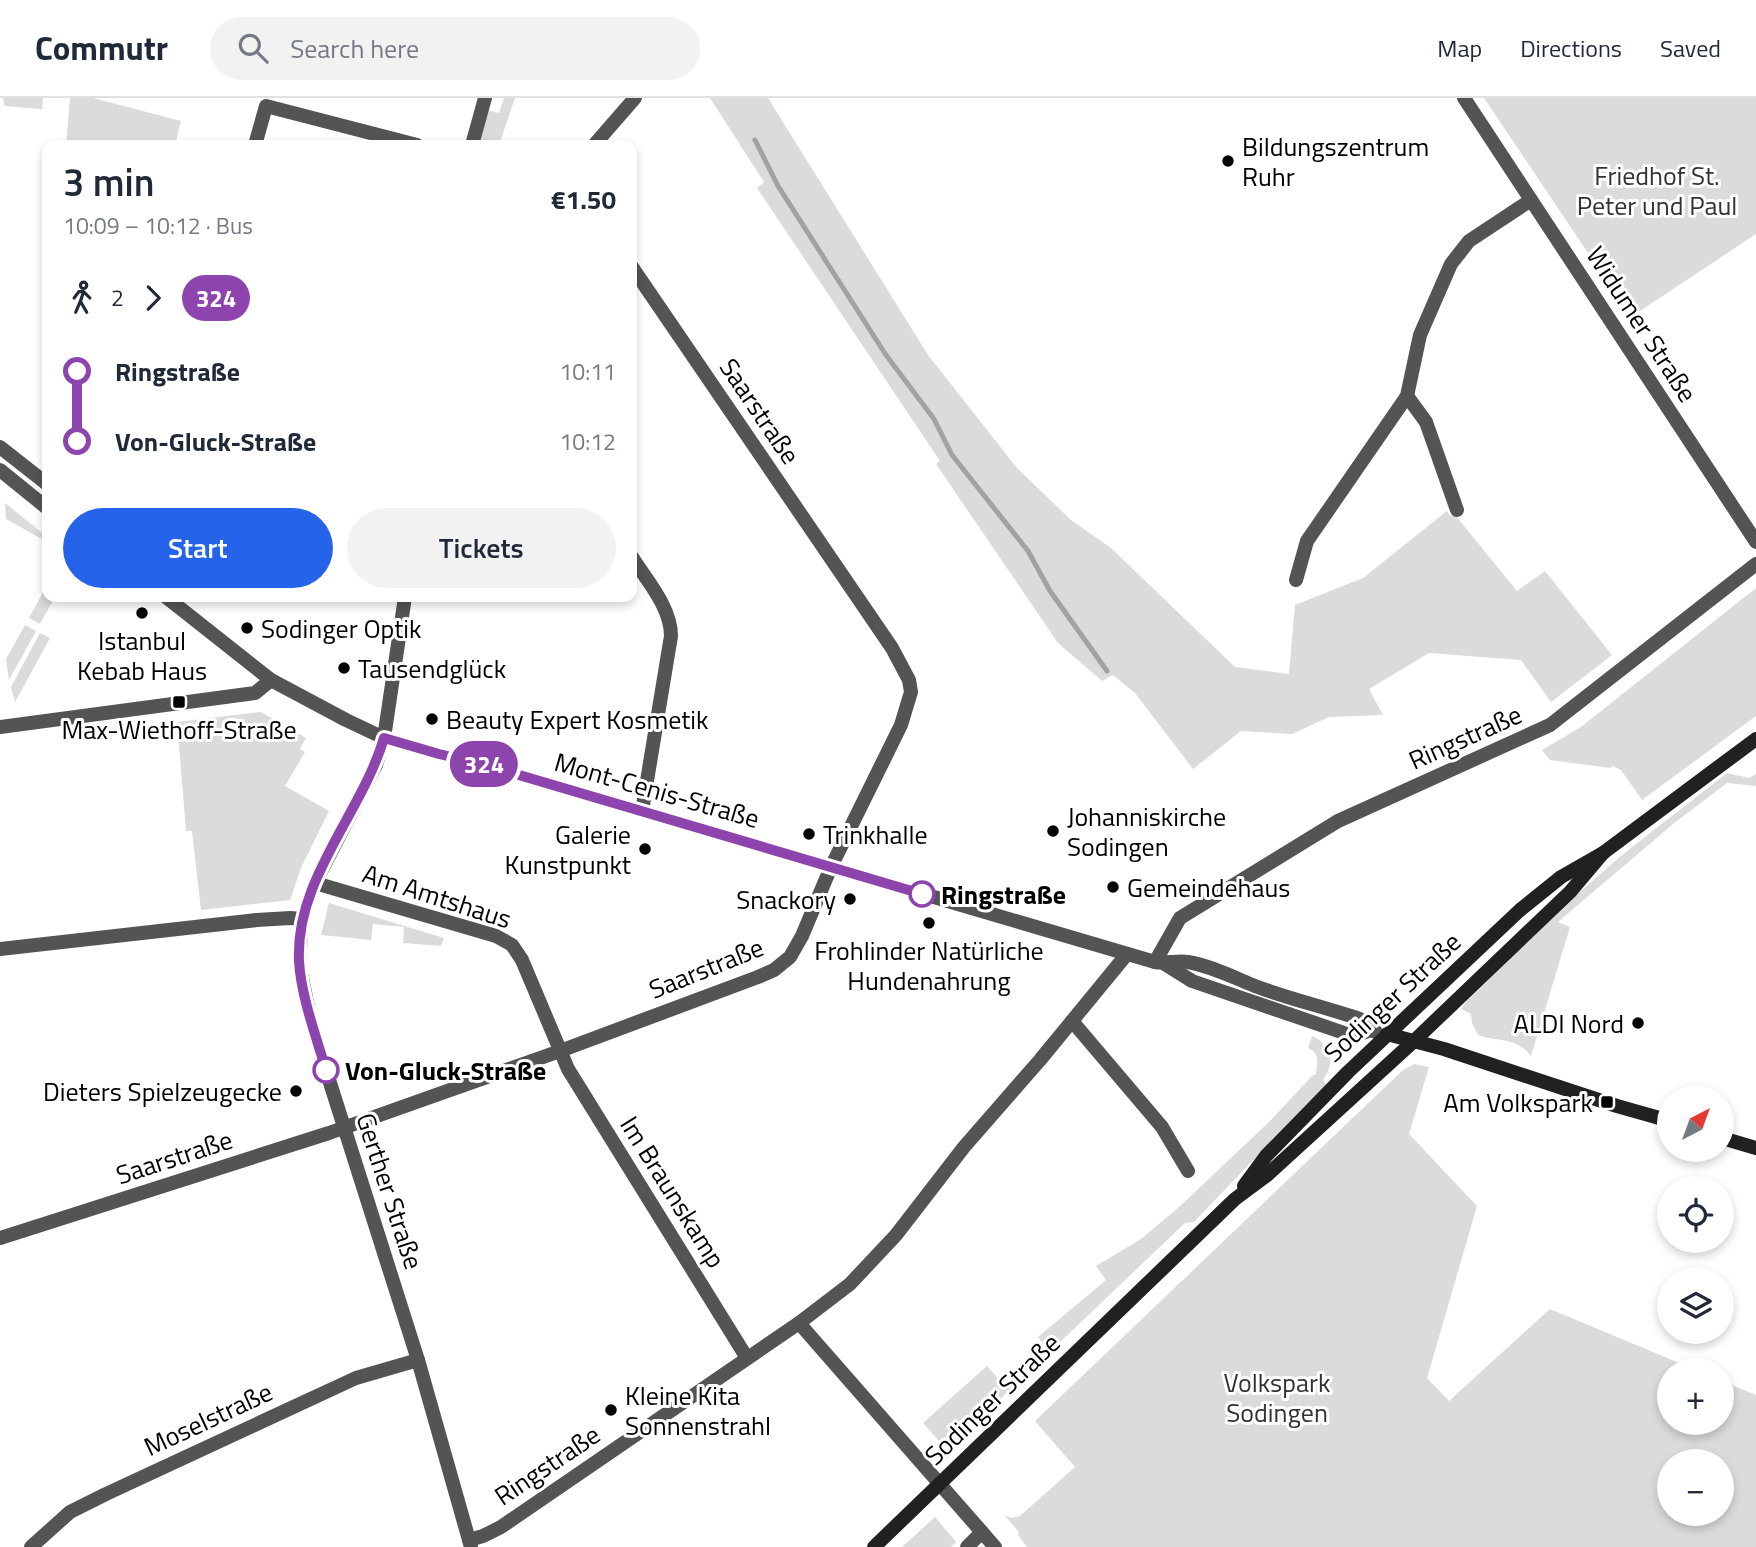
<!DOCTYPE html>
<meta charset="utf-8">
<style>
:root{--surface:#fff;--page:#f2f2f3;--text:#1f2937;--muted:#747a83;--line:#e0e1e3;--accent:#2563eb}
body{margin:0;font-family:"Titillium Web",sans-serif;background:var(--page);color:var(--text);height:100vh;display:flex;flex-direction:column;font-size:26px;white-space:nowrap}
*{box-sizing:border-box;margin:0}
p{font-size:23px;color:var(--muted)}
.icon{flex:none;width:38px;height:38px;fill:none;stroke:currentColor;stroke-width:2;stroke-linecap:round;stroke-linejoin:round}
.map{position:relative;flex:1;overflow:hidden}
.sheet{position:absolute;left:42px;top:42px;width:595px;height:462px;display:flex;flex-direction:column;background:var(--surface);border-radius:14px;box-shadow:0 4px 10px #0003}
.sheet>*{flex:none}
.badge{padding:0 14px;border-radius:23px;font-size:24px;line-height:46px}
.needle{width:46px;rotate:41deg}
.controls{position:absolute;left:1657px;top:987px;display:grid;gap:14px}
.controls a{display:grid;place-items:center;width:77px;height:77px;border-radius:50%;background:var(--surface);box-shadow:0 4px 10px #0003;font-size:35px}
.map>.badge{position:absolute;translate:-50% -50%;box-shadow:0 0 0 4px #fff}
.legs{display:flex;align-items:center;gap:10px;height:77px;padding:0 21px;font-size:23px}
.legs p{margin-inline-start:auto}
.summary{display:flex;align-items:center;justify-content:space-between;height:119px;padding:0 21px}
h1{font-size:38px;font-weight:600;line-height:52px}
.primary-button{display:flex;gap:14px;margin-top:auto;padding:14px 21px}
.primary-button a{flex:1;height:80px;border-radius:42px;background:var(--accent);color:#fff;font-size:28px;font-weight:600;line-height:80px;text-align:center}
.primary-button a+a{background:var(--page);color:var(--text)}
ul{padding:0 21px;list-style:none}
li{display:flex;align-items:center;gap:24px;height:70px;font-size:26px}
li i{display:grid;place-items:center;width:10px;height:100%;margin:0 9px;background:currentColor}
li i::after{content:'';width:18px;height:18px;margin:-9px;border:5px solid;border-radius:50%;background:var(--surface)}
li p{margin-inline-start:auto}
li:first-child i{background:linear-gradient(#0000 50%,currentColor 0)}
li:last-child i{background:linear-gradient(currentColor 50%,#0000 0)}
header{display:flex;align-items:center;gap:42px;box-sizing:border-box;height:98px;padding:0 35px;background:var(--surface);border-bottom:2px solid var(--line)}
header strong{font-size:33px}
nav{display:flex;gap:38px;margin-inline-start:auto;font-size:24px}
.search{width:490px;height:63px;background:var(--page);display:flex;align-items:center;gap:18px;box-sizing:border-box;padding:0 24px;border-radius:38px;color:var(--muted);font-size:26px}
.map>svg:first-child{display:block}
.green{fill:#dbdbdb;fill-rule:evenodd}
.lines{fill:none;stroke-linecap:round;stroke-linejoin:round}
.stream{stroke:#a2a2a2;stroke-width:5}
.street{stroke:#545454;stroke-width:14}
.secondary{stroke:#212121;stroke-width:14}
.line-1-casing{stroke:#fff;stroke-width:16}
.line-1{stroke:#8e44ad;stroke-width:10}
.poi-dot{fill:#000;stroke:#fff;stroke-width:2.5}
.stop-1-dot{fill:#fff;stroke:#8e44ad;stroke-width:3.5}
.labels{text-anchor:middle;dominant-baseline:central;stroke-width:6;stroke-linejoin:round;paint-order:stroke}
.poi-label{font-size:26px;fill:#000;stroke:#fff;text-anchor:start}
.park-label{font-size:26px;fill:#323232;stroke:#fff}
.street-label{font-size:26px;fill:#000;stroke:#fff}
.stop-label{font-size:26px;font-weight:bold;fill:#000;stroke:#fff;text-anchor:start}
</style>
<header>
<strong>Commutr</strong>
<div class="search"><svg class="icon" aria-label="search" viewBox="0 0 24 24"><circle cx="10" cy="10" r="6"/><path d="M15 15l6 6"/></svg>Search here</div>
<nav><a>Map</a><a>Directions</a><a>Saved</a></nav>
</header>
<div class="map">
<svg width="1756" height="1449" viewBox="0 0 1756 1449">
<rect width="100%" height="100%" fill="#fff"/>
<g class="green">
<path d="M 3,0 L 43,0 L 42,11 L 5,8 Z"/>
<path d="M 70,0 L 93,0 L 181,23 L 175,47 L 66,47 Z"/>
<path d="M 504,0 L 515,0 L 499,47 L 478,47 L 487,12 L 499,15 Z"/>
<path d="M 710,0 L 768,0 L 928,257 L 1017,370 L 1071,422 L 1111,450 L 1235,569 L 1289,576 L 1295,507 L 1363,480 L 1447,413 L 1450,418 L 1455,417 L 1517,493 L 1545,473 L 1612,557 L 1551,604 L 1521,562 L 1429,555 L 1369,591 L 1383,617 L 1329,619 L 1292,636 L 1241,633 L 1193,671 L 1135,595 L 1113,577 L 1102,583 L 1058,545 L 936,366 L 940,363 L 757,90 L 764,84 Z"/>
<path d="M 1484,0 L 1756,0 L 1756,136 L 1631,219 Z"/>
<path d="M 5,405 L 47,439 L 47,444 L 6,421 Z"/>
<path d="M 47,487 L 47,499 L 55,499 L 40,526 L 29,520 Z"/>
<path d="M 1756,490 L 1756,618 L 1642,702 L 1621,672 L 1613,668 L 1610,670 L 1550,662 L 1542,652 L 1581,629 Z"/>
<path d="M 25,527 L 36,533 L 9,582 L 6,561 Z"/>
<path d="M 40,535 L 50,540 L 15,604 L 11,589 Z"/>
<path d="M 261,614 L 306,640 L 300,651 L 305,654 L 285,688 L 329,713 L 301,770 L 290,802 L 201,812 L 192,733 L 186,733 L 177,624 Z"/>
<path d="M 1727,675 L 1749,680 L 1756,676 L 1756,688 L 1727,685 L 1673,726 L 1558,824 L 1570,829 L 1531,958 C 1517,939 1498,944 1478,937 L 1472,925 L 1471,916 L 1461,911 L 1466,904 L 1566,806 L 1622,757 Z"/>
<path d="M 329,805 L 444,840 L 441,848 L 403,845 L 404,829 L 373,826 L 371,842 L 321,837 Z"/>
<path d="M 1312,938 C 1331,946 1336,965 1323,982 L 1326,986 L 1194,1124 L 1185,1125 L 955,1344 L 949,1347 L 939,1343 L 923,1325 L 987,1268 L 1004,1287 L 1046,1249 L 1038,1239 L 1106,1182 L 1096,1168 L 1141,1141 L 1178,1110 L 1269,1024 L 1312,978 L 1316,976 C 1317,965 1321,956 1308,950 Z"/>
<path d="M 1414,966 L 1429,969 L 1409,1036 L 1477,1108 L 1427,1280 L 1449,1303 L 1550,1211 L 1696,1272 L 1670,1272 L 1670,1325 L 1722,1325 L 1722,1283 L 1756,1297 L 1756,1449 L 1027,1449 L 1018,1437 L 1019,1434 L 1004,1417 L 1012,1420 L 1020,1418 L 1075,1369 L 1035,1323 L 1403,972 ZM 1670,1363 L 1722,1363 L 1722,1416 L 1670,1416 Z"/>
<path d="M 935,1419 L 956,1444 L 951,1449 L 902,1449 Z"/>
</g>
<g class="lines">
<path class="stream" d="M 755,42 L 778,88 L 886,257 L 934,321 L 952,357 L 1028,453 L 1050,493 L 1107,573"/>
<g class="street">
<path d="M 1464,0 L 1756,444"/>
<path d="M 255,47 L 266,8 L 417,47"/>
<path d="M 472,47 L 485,0"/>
<path d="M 594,47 L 635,0"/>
<path d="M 1407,298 L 1426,324 L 1457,412"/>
<path d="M 0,349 L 47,386"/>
<path d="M 0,372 L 47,410"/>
<path d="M 632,459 C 647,483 671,509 671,538 L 642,713"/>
<path d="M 1296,482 L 1307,443 L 1407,298 L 1420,237 L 1451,166 L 1469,143 L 1531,102"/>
<path d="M 166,499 L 271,582 L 346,622 L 384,640 L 438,656 L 482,666 L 1155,864 C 1166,866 1177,862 1188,864 C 1211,868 1233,879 1255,888 C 1289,901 1325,909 1360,921 L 1371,932"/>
<path d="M 405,499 L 384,640 L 376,667 L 315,785 L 302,821 L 299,866 L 312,928 L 418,1262 L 471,1449"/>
<path d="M 0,629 L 255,595 L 271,582"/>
<path d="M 315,785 L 496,838 L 512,847 L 522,862 L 568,971 L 747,1260"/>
<path d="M 0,851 L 257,822 L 290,820 L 302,821"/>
<path d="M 1155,864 L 1180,820 L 1338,723 L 1550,627 L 1756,466"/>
<path d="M 1165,866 L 1192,883 L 1353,938 L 1371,932 L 1376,934"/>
<path d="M 1072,923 L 1162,1029 L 1188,1073"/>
<path d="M 0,1140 L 329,1035 L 560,953 L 758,879 L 774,872 L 790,859 L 802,838 L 831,769 L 901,627 L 911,594 L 909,582 L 892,550 L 632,169"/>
<path d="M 799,1225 L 995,1449"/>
<path d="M 469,1442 L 483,1438 L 501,1429 L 799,1225 L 850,1186 L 896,1137 L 964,1049 L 1040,962 L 1127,856"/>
<path d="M 31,1449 L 70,1414 L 106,1396 L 356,1280 L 418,1262"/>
<path d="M 967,1449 L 982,1434"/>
</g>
<g class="secondary">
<path d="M 1387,936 L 1444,951 L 1617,1008 L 1670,1023"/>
<path d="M 1722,1040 L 1756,1050"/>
<path d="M 1244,1088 L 1266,1058 L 1348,974 L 1520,812 L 1561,779 L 1603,755 L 1756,641"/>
<path d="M 874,1449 L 1235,1101 L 1266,1078 L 1415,942 L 1570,794 L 1603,755"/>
</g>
</g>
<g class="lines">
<g class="line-1-casing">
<path id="line-1" d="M 326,972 C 316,938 301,898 299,863 C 295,781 362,715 384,640 L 439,656 L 482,666 L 922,796"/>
</g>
<use href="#line-1" class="line-1"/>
</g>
<g class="poi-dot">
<circle cx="1228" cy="63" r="7"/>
<circle cx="142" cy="515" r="7"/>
<circle cx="247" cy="530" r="7"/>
<circle cx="344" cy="570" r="7"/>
<rect x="172" y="597" width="14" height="14" rx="3.5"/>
<circle cx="432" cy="621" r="7"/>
<circle cx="1053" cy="733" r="7"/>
<circle cx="809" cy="736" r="7"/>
<circle cx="645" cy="751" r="7"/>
<circle cx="1113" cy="789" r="7"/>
<circle cx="850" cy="801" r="7"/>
<circle cx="929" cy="825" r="7"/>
<circle cx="1638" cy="925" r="7"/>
<circle cx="296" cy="993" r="7"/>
<rect x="1600" y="997" width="14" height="14" rx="3.5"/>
<circle cx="611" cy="1312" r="7"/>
</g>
<g class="stop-1-dot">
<circle cx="922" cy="796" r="12"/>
<circle cx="326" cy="972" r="12"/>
</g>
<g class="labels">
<g class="poi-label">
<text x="1242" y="48">Bildungszentrum<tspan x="1242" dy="30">Ruhr</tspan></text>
<text x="261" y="530">Sodinger Optik</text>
<text x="142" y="542" text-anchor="middle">Istanbul<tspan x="142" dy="30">Kebab Haus</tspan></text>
<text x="358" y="570">Tausendglück</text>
<text x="446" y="621">Beauty Expert Kosmetik</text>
<text x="179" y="631" text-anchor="middle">Max-Wiethoff-Straße</text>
<text x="1067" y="718">Johanniskirche<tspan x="1067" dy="30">Sodingen</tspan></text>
<text x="631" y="736" text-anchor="end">Galerie<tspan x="631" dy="30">Kunstpunkt</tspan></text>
<text x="823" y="736">Trinkhalle</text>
<text x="1127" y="789">Gemeindehaus</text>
<text x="836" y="801" text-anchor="end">Snackory</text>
<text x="929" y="852" text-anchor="middle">Frohlinder Natürliche<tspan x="929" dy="30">Hundenahrung</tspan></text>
<text x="1624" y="925" text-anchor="end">ALDI Nord</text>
<text x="282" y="993" text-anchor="end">Dieters Spielzeugecke</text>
<text x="1593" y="1004" text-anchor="end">Am Volkspark</text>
<text x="625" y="1297">Kleine Kita<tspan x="625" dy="30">Sonnenstrahl</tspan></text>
</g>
<g class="park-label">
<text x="1657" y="77">Friedhof St.<tspan x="1657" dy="30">Peter und Paul</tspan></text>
<text x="1277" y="1284">Volkspark<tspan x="1277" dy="30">Sodingen</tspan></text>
</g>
<g class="street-label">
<text transform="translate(1642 226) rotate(57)">Widumer Straße</text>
<text transform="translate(760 313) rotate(56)">Saarstraße</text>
<text transform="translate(1465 639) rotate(-24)">Ringstraße</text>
<text transform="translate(657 692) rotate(16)">Mont-Cenis-Straße</text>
<text transform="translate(437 798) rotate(18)">Am Amtshaus</text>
<text transform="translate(706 870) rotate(-22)">Saarstraße</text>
<text transform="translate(1392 899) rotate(-43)">Sodinger Straße</text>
<text transform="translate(174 1059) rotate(-18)">Saarstraße</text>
<text transform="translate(390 1093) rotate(72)">Gerther Straße</text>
<text transform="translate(673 1094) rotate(58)">Im Braunskamp</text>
<text transform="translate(992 1301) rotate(-44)">Sodinger Straße</text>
<text transform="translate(208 1321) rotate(-25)">Moselstraße</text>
<text transform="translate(547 1367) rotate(-34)">Ringstraße</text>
</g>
<g class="stop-label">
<text x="941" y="796">Ringstraße</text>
<text x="345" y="972">Von-Gluck-Straße</text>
</g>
</g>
</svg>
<div class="controls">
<a><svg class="needle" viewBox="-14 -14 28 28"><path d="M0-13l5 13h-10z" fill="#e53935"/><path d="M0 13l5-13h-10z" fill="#747a83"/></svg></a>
<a><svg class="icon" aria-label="locate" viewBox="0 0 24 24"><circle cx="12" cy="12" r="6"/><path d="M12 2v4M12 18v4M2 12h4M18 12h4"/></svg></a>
<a><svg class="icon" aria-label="layers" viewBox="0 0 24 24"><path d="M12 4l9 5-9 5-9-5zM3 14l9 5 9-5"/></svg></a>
<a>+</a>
<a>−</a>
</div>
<b class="badge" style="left:484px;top:666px;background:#8e44ad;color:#fff">324</b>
<section class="sheet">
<div class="summary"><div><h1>3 min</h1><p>10:09 – 10:12 · Bus</p></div><b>€1.50</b></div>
<div class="legs"><svg class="icon" aria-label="walk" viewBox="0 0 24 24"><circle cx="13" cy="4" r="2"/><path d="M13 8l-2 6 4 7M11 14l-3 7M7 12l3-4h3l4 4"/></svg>2<svg class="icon" aria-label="forward" viewBox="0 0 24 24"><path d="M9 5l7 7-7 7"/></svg><b class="badge" style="background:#8e44ad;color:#fff">324</b></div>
<ul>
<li><i style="color:#8e44ad"></i><b>Ringstraße</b><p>10:11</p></li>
<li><i style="color:#8e44ad"></i><b>Von-Gluck-Straße</b><p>10:12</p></li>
</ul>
<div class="primary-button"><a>Start</a><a>Tickets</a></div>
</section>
</div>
